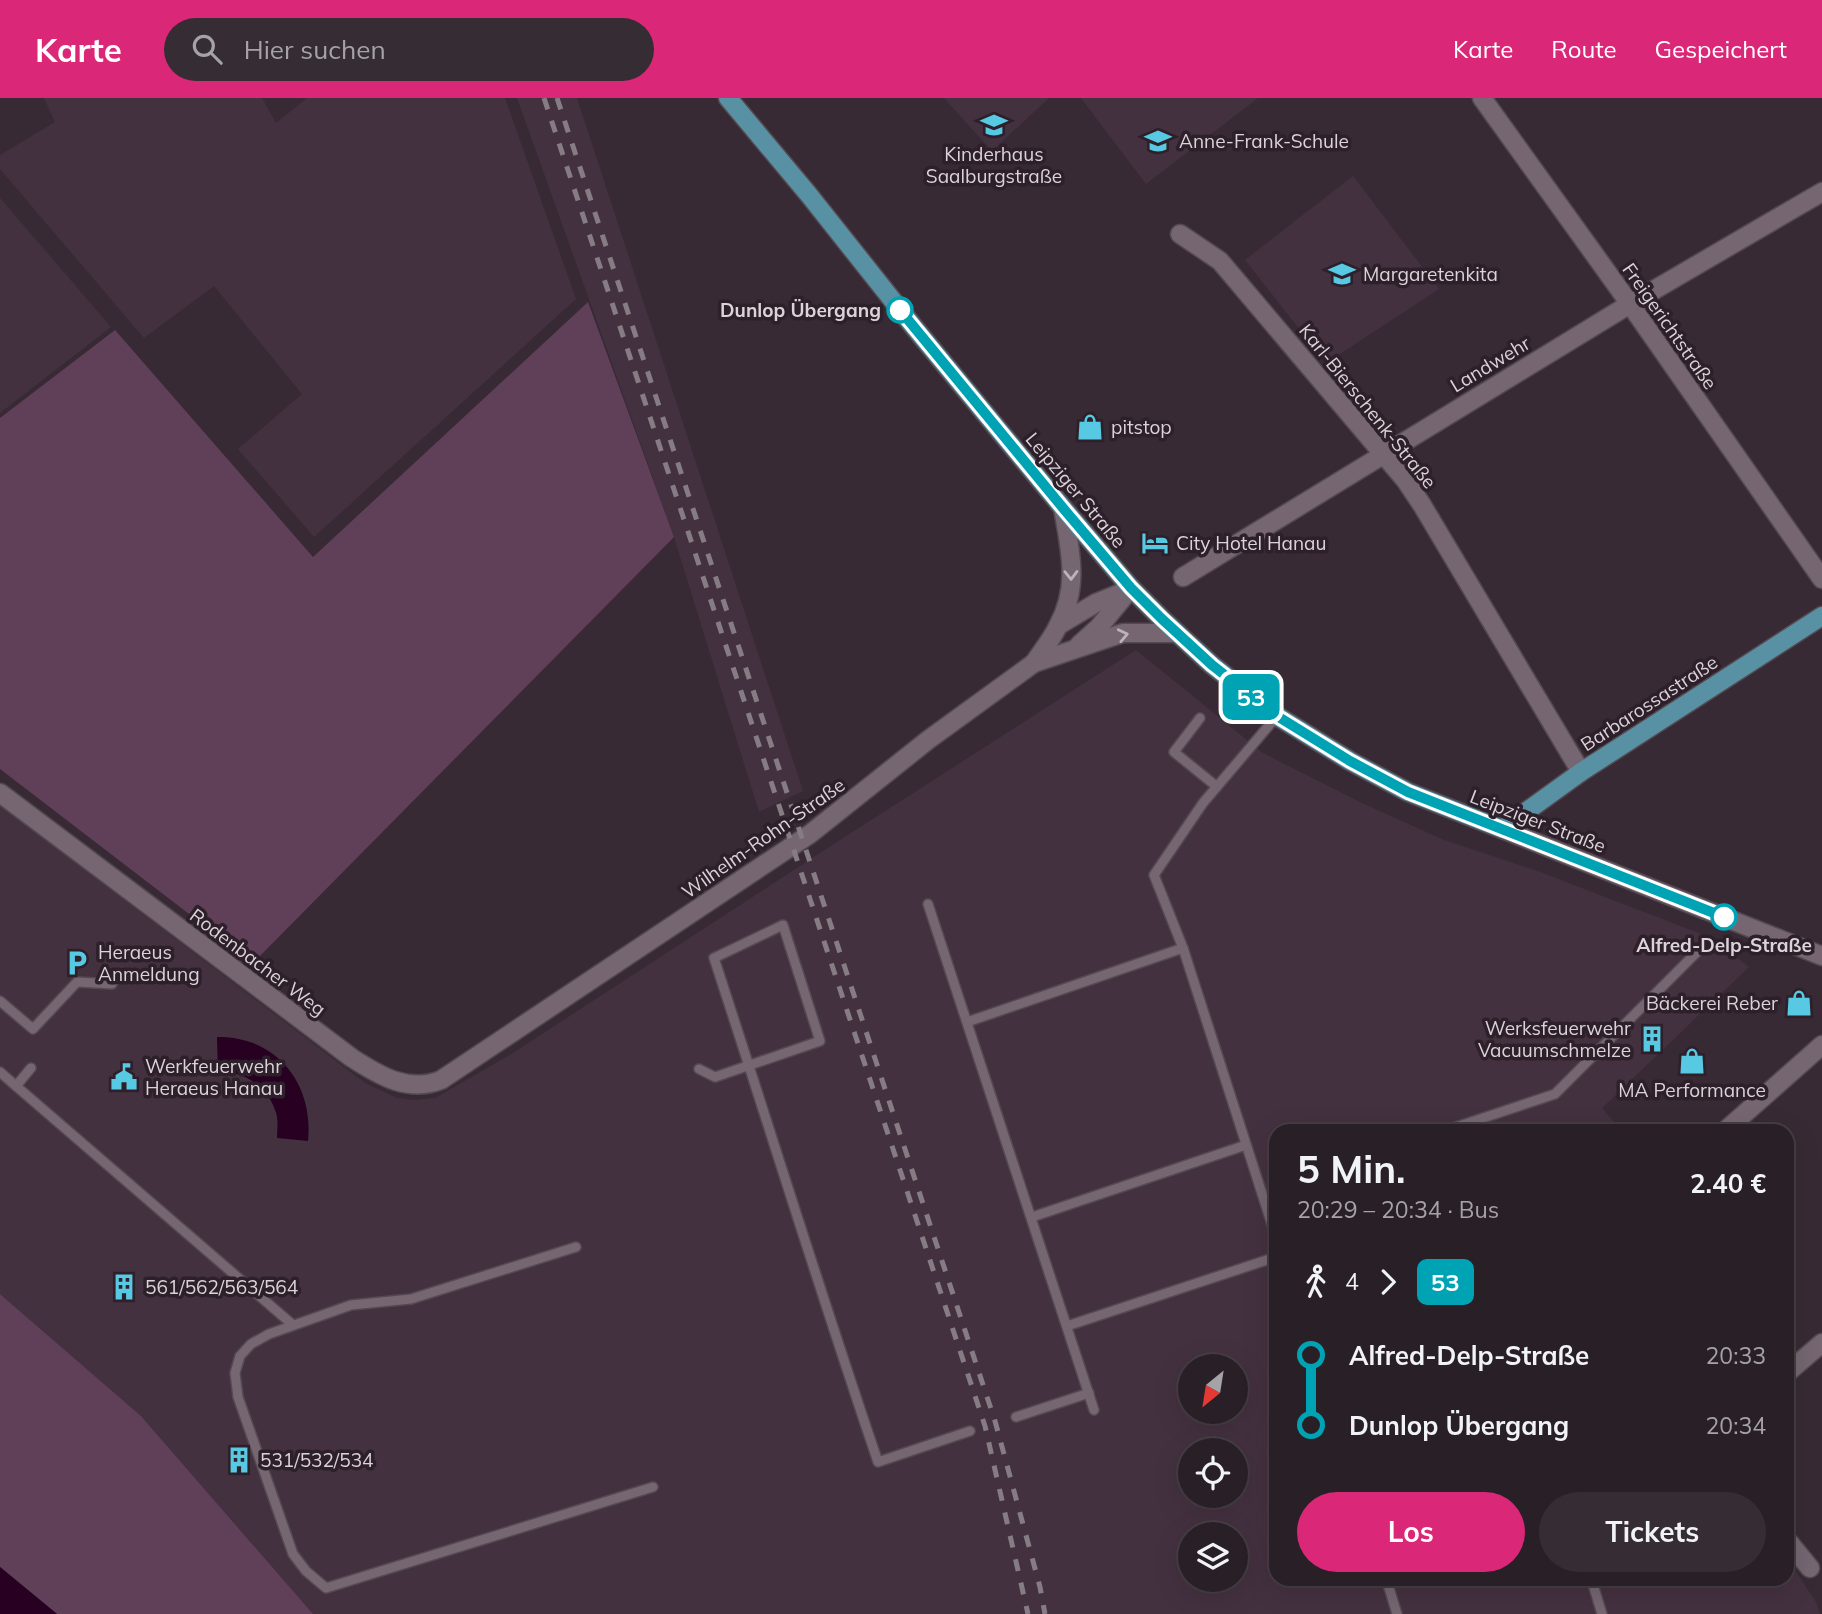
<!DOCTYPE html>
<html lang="de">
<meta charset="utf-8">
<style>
:root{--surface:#292027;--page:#352d33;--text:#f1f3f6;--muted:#a5a3a7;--line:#453e44;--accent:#db2777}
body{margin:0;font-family:Mulish,sans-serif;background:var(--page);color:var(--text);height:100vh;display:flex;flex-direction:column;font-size:26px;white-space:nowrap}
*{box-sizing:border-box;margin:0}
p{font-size:23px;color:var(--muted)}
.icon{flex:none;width:38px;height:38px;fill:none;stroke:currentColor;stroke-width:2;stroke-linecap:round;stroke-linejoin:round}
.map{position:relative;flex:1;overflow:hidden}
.details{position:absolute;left:1269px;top:1026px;width:525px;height:462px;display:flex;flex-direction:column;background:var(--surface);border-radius:21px;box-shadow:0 7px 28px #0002,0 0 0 2px var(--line)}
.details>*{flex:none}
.badge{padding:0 14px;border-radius:10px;font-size:24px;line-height:46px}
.needle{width:46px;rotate:210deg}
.tools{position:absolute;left:1178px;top:1256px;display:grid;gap:14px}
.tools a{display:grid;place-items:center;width:70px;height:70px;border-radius:50%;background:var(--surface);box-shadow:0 7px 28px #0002,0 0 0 2px var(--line);font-size:35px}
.map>.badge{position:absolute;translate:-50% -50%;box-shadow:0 0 0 4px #fff}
.legs{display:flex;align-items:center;gap:10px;height:77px;padding:0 28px;font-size:23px}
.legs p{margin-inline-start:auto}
.overview{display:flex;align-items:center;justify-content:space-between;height:119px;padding:0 28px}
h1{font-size:38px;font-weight:700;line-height:52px}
.cta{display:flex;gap:14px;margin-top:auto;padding:14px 28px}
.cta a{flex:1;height:80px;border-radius:42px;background:var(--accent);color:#fff;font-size:28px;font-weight:700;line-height:80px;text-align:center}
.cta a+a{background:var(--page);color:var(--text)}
ul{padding:0 28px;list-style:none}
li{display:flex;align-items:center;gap:24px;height:70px;font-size:26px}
li i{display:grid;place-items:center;width:10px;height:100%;margin:0 9px;background:currentColor}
li i::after{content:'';width:18px;height:18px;margin:-9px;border:5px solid;border-radius:50%;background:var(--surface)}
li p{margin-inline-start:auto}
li:first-child i{background:linear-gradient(#0000 50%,currentColor 0)}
li:last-child i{background:linear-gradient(currentColor 50%,#0000 0)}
header{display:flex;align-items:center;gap:42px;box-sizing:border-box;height:98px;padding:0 35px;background:var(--accent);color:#fff}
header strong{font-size:33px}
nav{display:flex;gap:38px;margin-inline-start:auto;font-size:24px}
.search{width:490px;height:63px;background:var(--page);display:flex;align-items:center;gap:18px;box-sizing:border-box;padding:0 24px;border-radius:38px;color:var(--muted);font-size:26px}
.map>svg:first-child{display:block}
.built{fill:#443140;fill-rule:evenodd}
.green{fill:#603f59}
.water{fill:#280022}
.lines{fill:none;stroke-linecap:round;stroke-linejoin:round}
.service-casing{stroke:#534951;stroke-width:12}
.minor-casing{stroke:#534951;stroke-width:21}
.secondary-casing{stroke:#534951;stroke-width:21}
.primary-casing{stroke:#534951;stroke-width:21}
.service{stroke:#756671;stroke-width:9}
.minor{stroke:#756671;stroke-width:18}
.secondary{stroke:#756671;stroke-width:18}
.primary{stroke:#5891a3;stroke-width:18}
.rail{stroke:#867c84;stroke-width:5;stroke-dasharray:12 12;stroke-linecap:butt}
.oneway{stroke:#bcb2ba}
.line-1-casing{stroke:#fff;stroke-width:16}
.line-1{stroke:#00a3b4;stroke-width:10}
.stop-1-dot{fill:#fff;stroke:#00a3b4;stroke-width:3.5}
.labels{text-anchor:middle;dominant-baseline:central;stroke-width:7;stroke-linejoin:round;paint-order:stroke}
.poi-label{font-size:19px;fill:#dbd3d9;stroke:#2d202a;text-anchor:start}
.stop-label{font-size:19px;font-weight:bold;fill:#dbd3d9;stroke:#2d202a;text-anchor:end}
.street-label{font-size:19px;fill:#dbd3d9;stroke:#2d202a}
</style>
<header>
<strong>Karte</strong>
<div class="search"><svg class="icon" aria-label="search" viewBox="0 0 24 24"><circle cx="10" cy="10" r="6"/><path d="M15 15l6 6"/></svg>Hier suchen</div>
<nav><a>Karte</a><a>Route</a><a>Gespeichert</a></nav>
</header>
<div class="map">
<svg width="1822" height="1516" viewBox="0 0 1822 1516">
<rect width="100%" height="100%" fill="#372a34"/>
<g class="built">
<path d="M 44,0 L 262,0 L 276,25 L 307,0 L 505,0 L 576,201 L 314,439 L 238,351 L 302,296 L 214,188 L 144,240 L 0,71 L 0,57 L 55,24 Z"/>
<path d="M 517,0 L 577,0 L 803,693 L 759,714 L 674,439 Z"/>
<path d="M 944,0 L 1049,0 L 992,53 Z"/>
<path d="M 1081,0 L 1258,0 L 1146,86 Z"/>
<path d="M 1353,78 L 1439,191 L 1326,265 L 1245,162 Z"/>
<path d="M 0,100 L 111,229 L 0,315 Z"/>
<path d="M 1136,552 L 1263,655 L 1362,705 L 1444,742 L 1540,774 L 1709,839 L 1749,869 L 1602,1010 L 1621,1032 L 1276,1032 L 1276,1480 L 1787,1480 L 1787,1463 L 1797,1475 L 1816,1504 L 1820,1516 L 313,1516 L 141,1318 L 0,1196 L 0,707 L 365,985 L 397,1000 L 414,1002 L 435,1000 L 513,955 L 823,753 ZM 1190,1269 L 1236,1269 L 1236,1314 L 1190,1314 ZM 1190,1353 L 1236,1353 L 1236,1398 L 1190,1398 ZM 1190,1437 L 1236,1437 L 1236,1482 L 1190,1482 Z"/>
</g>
<g class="green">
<path d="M 588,204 L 674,439 L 253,865 L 0,671 L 0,320 L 115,232 L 313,459 Z"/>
<path d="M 0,1196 L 141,1318 L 313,1516 L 57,1516 L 0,1469 Z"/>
</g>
<g class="water">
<path d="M 217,939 C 276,938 314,985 308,1043 L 277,1040 C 277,1031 279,1021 275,1012 C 267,988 242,972 218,974 Z"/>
<path d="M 0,1469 L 57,1516 L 0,1516 Z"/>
</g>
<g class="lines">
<g class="service-casing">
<g id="service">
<path d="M 1200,620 L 1174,654 L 1216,688"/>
<path d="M 928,806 L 1094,1312"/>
<path d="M 1183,850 L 1154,777 L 1203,705 L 1277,618"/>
<path d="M 0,903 L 33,931 L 77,884 L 112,886"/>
<path d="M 967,924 L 1183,850 L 1276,1139"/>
<path d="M 31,970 L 16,988 L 293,1227"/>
<path d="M 699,971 L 715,979 L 820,943 L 783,827 L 714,860 C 769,1028 821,1197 878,1364 L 970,1333"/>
<path d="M 0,974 L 16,988"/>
<path d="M 1447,1032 L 1555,996 L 1700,851"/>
<path d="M 1032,1119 L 1246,1047"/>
<path d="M 576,1149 L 411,1201 L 351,1207 L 269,1236 L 251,1246 L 240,1258 L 235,1275 L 238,1299 L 293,1456 L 306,1473 L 326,1490 L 653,1389"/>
<path d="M 1067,1228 L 1276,1159"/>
<path d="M 1016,1319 L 1089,1295"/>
<path d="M 1386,1480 L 1397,1516"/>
<path d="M 1591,1480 L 1602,1516"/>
</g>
</g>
<g class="minor-casing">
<g id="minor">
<path d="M 1482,0 L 1630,206 L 1822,481"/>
<path d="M 1180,136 L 1220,163 L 1406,383 L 1422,407 L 1581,674"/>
<path d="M 1183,479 L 1630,206 L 1822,94"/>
<path d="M 1059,527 L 1096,505 L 1128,492"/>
<path d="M 1079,547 L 1099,529 L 1131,490"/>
<path d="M 1034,565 C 1042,553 1052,541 1058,528 C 1080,488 1070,452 1063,410"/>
<path d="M 0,695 L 352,960 C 380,978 408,995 441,982 L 810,736 L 928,642 L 1034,565 L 1123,535 L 1177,535"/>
<path d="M 1726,1032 L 1822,947"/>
<path d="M 1787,1275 L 1822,1245"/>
<path d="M 1787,1442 L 1810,1470"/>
</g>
</g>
<g class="secondary-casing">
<path id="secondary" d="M 1502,731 L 1822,858"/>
</g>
<g class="primary-casing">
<path id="primary" d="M 728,0 L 809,97 L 913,228 L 1063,410 L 1131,490 L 1162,521 L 1212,567 L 1277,618 L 1350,663 L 1408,694 L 1502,731 L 1581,674 L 1822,518"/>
</g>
<use href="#service" class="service"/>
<use href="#minor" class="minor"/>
<use href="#secondary" class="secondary"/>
<use href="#primary" class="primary"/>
<g class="rail">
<path d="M 544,0 L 985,1328 L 1028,1516"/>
<path d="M 557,0 L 995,1323 L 1040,1489 L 1045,1516"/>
</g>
</g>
<defs><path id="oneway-chevron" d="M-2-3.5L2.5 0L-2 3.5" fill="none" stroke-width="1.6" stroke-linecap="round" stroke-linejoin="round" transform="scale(1.75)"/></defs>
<g class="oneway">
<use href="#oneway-chevron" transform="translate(1071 477) rotate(89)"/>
<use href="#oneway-chevron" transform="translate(1123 537) rotate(-12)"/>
</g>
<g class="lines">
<g class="line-1-casing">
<path id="line-1" d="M 900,212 L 1063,410 L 1131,490 L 1162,521 L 1212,567 L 1277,618 L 1350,663 L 1408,694 L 1724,819"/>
</g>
<use href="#line-1" class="line-1"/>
</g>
<defs>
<g id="school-bare" transform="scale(2.1)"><path d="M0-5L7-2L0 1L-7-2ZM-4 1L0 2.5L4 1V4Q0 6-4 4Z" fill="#57c9e2" stroke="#2d202a" stroke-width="2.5" paint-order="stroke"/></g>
<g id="shop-bare" transform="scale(2.1)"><path d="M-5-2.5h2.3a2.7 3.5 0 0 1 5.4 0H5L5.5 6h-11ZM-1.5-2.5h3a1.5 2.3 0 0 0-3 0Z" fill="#57c9e2" stroke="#2d202a" stroke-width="2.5" paint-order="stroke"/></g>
<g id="hotel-bare" transform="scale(2.1)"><path d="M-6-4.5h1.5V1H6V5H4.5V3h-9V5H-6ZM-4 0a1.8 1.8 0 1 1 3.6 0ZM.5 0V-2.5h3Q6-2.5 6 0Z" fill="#57c9e2" stroke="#2d202a" stroke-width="2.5" paint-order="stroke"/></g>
<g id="parking-bare" transform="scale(2.1)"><path d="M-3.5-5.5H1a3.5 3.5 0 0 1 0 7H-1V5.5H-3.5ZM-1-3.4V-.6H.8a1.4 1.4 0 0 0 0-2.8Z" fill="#57c9e2" stroke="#2d202a" stroke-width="2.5" paint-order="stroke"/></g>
<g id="building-bare" transform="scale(2.1)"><path d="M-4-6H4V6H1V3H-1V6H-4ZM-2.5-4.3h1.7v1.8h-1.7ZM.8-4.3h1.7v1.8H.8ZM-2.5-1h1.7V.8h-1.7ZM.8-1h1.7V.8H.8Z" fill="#57c9e2" stroke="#2d202a" stroke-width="2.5" paint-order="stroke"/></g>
<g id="civic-bare" transform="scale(2.1)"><path d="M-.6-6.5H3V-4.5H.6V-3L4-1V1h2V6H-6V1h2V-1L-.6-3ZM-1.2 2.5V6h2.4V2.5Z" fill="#57c9e2" stroke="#2d202a" stroke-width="2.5" paint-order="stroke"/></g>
</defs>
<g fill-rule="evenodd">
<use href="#school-bare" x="994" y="27"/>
<use href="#school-bare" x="1158" y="43"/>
<use href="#school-bare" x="1342" y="176"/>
<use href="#shop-bare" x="1090" y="329"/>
<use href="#hotel-bare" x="1155" y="445"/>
<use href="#parking-bare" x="77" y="865"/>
<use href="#shop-bare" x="1799" y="905"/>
<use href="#building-bare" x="1652" y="941"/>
<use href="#shop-bare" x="1692" y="963"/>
<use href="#civic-bare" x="124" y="979"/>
<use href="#building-bare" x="124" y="1189"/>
<use href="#building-bare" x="239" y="1362"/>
</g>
<g class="stop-1-dot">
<circle cx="900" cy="212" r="12"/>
<circle cx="1724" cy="819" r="12"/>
</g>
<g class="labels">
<g class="poi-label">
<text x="1179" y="43">Anne-Frank-Schule</text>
<text x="994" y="56" text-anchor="middle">Kinderhaus<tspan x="994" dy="22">Saalburgstraße</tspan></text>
<text x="1363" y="176">Margaretenkita</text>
<text x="1111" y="329">pitstop</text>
<text x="1176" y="445">City Hotel Hanau</text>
<text x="98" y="854">Heraeus<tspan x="98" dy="22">Anmeldung</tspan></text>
<text x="1778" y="905" text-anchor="end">Bäckerei Reber</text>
<text x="1631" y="930" text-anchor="end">Werksfeuerwehr<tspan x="1631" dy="22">Vacuumschmelze</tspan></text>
<text x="145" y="968">Werkfeuerwehr<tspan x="145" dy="22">Heraeus Hanau</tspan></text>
<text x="1692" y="992" text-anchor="middle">MA Performance</text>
<text x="145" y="1189">561/562/563/564</text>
<text x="260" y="1362">531/532/534</text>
</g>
<g class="stop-label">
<text x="881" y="212">Dunlop Übergang</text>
<text x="1724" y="847" text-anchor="middle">Alfred-Delp-Straße</text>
</g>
<g class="street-label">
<text transform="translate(1670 228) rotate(55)">Freigerichtstraße</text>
<text transform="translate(1490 266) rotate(-31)">Landwehr</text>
<text transform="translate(1368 308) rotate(51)">Karl-Bierschenk-Straße</text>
<text transform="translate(1076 392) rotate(50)">Leipziger Straße</text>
<text transform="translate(1649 605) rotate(-33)">Barbarossastraße</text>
<text transform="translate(1538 723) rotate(21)">Leipziger Straße</text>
<text transform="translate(763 740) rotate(-35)">Wilhelm-Rohn-Straße</text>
<text transform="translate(258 864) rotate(37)">Rodenbacher Weg</text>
</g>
</g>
</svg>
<div class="tools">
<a><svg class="needle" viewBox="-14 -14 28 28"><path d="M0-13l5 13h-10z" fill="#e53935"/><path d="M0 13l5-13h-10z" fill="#a5a3a7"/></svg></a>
<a><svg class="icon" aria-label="locate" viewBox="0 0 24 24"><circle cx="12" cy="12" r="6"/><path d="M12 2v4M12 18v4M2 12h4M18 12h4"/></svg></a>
<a><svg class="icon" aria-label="layers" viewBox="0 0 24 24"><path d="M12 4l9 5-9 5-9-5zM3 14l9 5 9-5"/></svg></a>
</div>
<b class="badge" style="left:1251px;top:599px;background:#00a3b4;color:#fff">53</b>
<section class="details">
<div class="overview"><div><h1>5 Min.</h1><p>20:29 – 20:34 · Bus</p></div><b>2.40 €</b></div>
<div class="legs"><svg class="icon" aria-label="walk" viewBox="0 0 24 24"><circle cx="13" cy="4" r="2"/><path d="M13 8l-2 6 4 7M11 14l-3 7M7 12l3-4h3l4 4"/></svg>4<svg class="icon" aria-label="forward" viewBox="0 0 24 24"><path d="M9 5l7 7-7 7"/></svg><b class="badge" style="background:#00a3b4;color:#fff">53</b></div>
<ul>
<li><i style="color:#00a3b4"></i><b>Alfred-Delp-Straße</b><p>20:33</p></li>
<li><i style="color:#00a3b4"></i><b>Dunlop Übergang</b><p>20:34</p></li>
</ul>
<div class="cta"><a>Los</a><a>Tickets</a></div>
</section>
</div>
